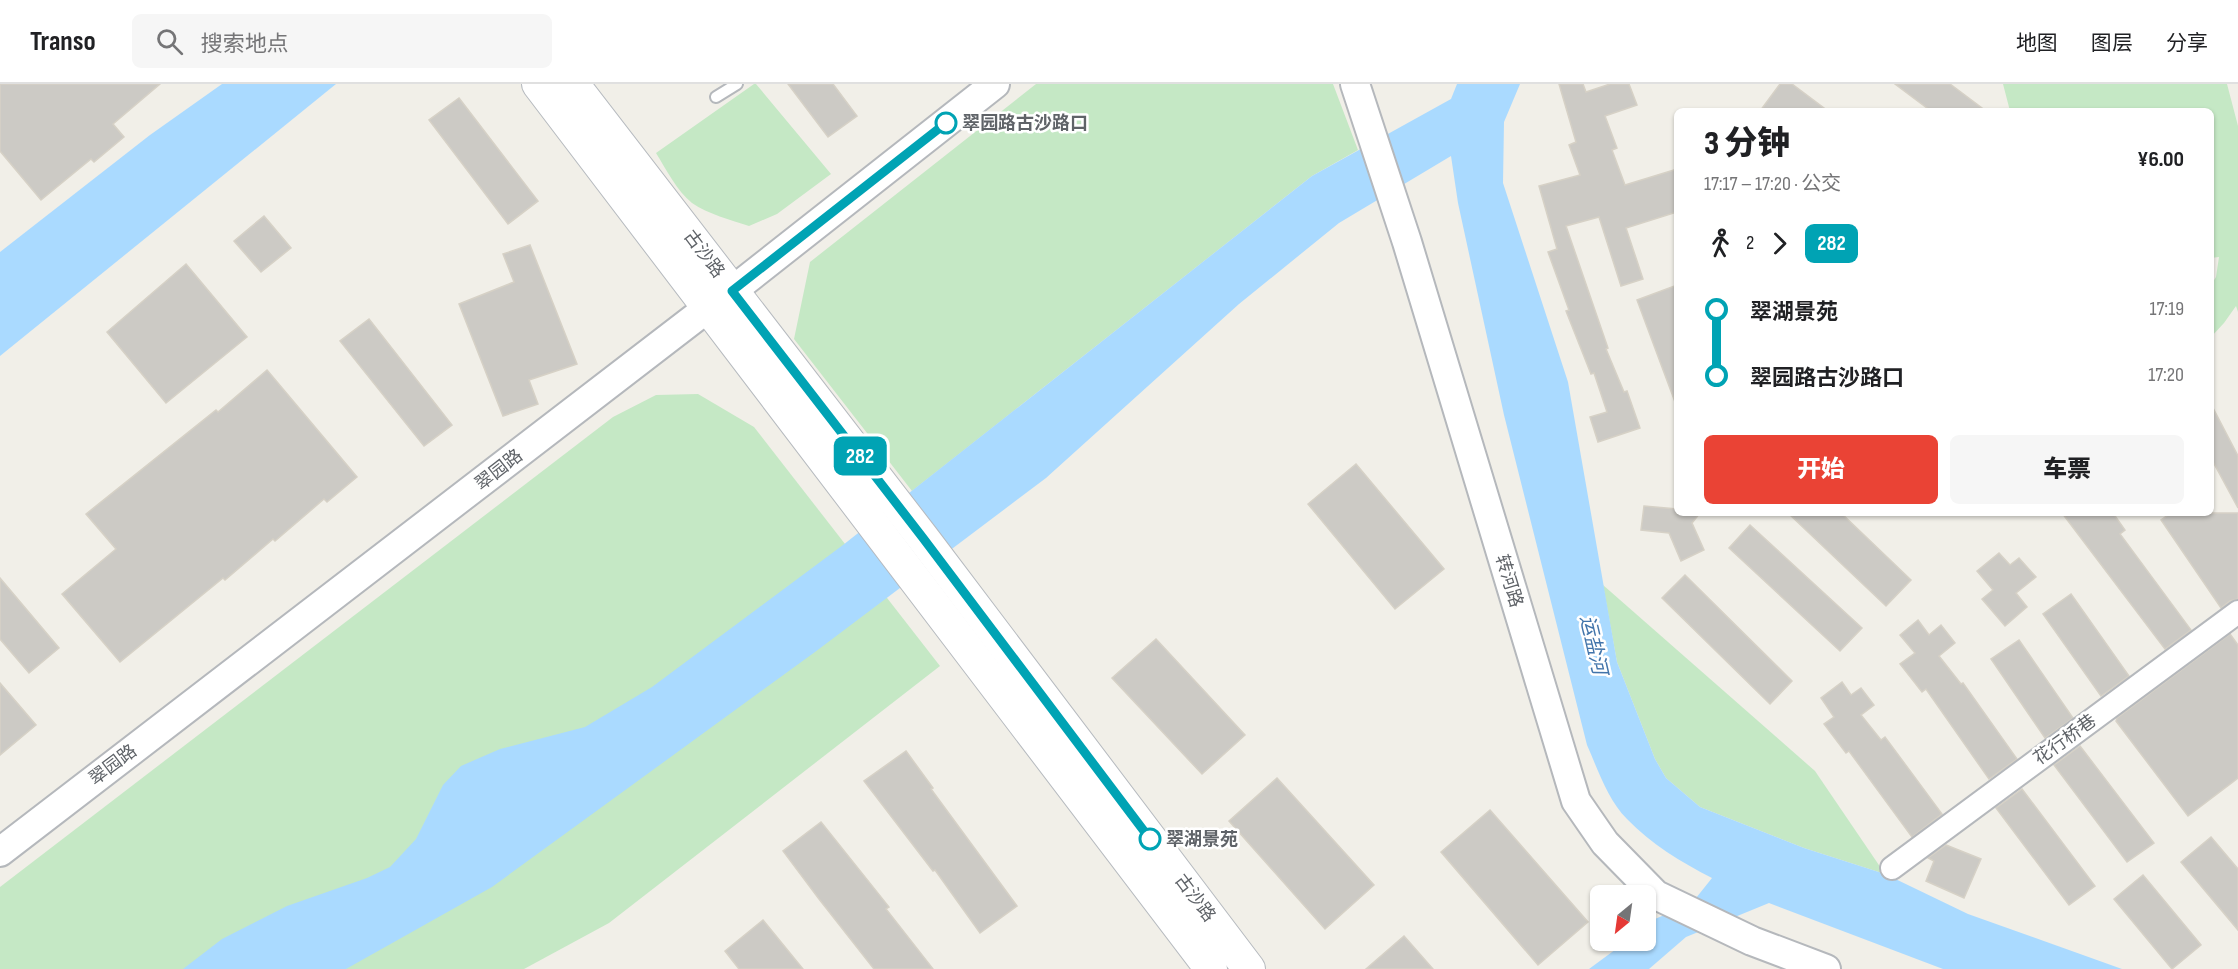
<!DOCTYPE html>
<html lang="zh">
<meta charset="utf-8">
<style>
:root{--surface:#fff;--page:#f6f6f6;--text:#202124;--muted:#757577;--line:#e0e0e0;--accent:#ea4335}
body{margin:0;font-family:"Sofia Sans Condensed","Noto Sans SC",sans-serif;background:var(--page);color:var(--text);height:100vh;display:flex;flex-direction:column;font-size:22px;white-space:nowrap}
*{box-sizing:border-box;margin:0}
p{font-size:20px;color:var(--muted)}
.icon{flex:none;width:33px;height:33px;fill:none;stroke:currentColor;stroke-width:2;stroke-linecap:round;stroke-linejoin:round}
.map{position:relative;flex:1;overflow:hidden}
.drawer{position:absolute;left:1674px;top:24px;width:540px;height:408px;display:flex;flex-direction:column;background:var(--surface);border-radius:9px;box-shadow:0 2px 4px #0004}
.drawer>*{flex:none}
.badge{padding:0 12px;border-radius:9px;font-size:21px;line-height:39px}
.needle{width:39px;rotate:209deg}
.fabs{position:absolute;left:1590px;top:801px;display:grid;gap:12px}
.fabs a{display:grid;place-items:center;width:66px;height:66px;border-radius:9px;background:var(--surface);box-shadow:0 2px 4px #0004;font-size:30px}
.map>.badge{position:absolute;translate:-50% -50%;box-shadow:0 0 0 3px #fff}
.legs{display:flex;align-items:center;gap:9px;height:66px;padding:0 30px;font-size:20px}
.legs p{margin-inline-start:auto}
.headline{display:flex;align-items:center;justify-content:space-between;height:102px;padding:0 30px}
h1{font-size:33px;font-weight:800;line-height:45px}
.primary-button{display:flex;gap:12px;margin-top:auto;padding:12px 30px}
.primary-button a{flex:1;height:69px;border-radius:9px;background:var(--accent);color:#fff;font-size:24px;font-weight:800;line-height:69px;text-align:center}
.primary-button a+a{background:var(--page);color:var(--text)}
ul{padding:0 30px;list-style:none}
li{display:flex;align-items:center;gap:21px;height:66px;font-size:22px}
li i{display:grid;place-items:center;width:9px;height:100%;margin:0 8px;background:currentColor}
li i::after{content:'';width:15px;height:15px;margin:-8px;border:4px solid;border-radius:50%;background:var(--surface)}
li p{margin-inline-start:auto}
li:first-child i{background:linear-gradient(#0000 50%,currentColor 0)}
li:last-child i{background:linear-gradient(currentColor 50%,#0000 0)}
header{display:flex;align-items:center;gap:36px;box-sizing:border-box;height:84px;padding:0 30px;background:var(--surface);border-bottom:2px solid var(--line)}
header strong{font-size:28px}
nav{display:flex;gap:33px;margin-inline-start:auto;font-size:21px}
.search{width:420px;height:54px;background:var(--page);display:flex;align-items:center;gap:15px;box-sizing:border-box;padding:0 21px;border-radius:9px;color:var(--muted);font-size:22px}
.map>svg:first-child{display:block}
.green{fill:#c5e8c5}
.water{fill:#aadaff}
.building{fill:#cccac5;stroke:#d6d1c6;stroke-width:1.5}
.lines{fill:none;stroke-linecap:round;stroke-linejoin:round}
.service-casing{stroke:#b5b8bc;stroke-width:14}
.minor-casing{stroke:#b5b8bc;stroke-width:26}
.tertiary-casing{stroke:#b5b8bc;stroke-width:32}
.secondary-casing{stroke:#b6babf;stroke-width:34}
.service{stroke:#fff;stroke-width:10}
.minor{stroke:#fff;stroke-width:22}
.tertiary{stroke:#fff;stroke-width:28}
.secondary{stroke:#fff;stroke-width:32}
.line-1-casing{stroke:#fff;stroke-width:14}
.line-1{stroke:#00a3b4;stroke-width:9}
.stop-1-dot{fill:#fff;stroke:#00a3b4;stroke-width:3}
.labels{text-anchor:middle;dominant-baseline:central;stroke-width:5;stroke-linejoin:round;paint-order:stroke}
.stop-label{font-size:18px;font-weight:bold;fill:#5f6368;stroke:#fff;text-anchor:start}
.street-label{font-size:18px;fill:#5f6368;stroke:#fff}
.water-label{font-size:20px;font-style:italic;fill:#4174aa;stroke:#fff}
</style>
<header>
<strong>Transo</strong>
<div class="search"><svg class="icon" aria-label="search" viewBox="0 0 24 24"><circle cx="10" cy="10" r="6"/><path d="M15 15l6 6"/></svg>搜索地点</div>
<nav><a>地图</a><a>图层</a><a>分享</a></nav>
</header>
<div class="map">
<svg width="2238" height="885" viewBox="0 0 2238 885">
<rect width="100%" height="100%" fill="#f1efe8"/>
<g class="green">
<path d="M 754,0 L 756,0 L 831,90 L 777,130 L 749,142 C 731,136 708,130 692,119 C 677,107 666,85 656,69 Z"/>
<path d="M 1036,0 L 1333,0 L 1358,66 L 1312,92 L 912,407 L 794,255 L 810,178 Z"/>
<path d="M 2003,0 L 2227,0 L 2238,42 L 2238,228 L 2236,222 L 2224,239 L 2211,253 L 2211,201 L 2216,193 L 2219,173 L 2211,174 L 2211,27 L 2010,27 Z"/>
<path d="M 698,310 L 754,343 L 940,582 L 609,839 L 524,885 L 0,885 L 0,803 L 613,333 L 656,311 Z"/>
<path d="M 1603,501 L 1815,687 L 1885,790 L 1804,764 L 1700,723 L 1666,694 L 1655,675 L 1617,578 Z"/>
</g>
<g class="water">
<path d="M 222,0 L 336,0 L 0,272 L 0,168 L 150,51 Z"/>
<path d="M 1457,0 L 1520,0 L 1504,38 L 1503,99 L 1568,298 L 1617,578 L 1655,675 L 1666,694 L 1700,723 L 1804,764 L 1885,790 L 1968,830 L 2122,885 L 1943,885 L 1769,819 L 1686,853 L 1649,885 L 1589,885 L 1627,857 L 1646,856 L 1646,842 L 1655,835 L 1692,819 L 1712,794 C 1681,778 1651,760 1627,735 C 1608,716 1598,686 1587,661 L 1504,331 L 1458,119 L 1451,72 L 1339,139 L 1239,220 L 1046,394 L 815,568 L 492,803 L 346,885 L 183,885 L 222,855 L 287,822 L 367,794 L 390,783 L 416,755 L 443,701 L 461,682 L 500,665 L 585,643 L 652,603 L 843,461 L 1312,92 L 1451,15 Z"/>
</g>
<g class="building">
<path d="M 0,0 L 160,0 L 113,40 L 124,53 L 94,78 L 91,75 L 41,116 L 0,67 Z"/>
<path d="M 788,0 L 833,0 L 857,32 L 828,53 Z"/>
<path d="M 1559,0 L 1583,0 L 1586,8 L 1610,0 L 1629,0 L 1637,21 L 1605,32 L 1617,64 L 1612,66 L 1625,101 L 1677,85 L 1677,128 L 1626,144 L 1643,195 L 1621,202 L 1599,133 L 1566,142 L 1608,264 L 1606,265 L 1624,308 L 1627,307 L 1640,344 L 1598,358 L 1590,333 L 1607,328 L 1594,289 L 1591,290 L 1566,227 L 1569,226 L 1548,168 L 1557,165 L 1539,102 L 1580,91 L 1569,61 L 1576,58 Z"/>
<path d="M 1780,0 L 1792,0 L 1828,27 L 1760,27 Z"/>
<path d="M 1895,0 L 1950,0 L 1986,27 L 1931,27 Z"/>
<path d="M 459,14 L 538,117 L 508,140 L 429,36 Z"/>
<path d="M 264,132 L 291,164 L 261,188 L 234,157 Z"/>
<path d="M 530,161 L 577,280 L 529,296 L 538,320 L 503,332 L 459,220 L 514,198 L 503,170 Z"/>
<path d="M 186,180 L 247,253 L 166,319 L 107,248 Z"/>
<path d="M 1677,201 L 1677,318 L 1675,318 L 1637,216 Z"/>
<path d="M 369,235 L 452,341 L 424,362 L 340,257 Z"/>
<path d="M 267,286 L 357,393 L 327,418 L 324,415 L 275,457 L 273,455 L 225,496 L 223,494 L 120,578 L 62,510 L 116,465 L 86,430 L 216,326 L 218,328 Z"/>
<path d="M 2211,320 L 2238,372 L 2238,424 L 2211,374 Z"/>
<path d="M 1356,380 L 1444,485 L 1395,525 L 1308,420 Z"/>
<path d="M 1644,422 L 1677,425 L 1677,429 L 1700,429 L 1692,439 L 1704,466 L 1681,477 L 1669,449 L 1641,446 Z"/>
<path d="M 1788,429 L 1841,429 L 1911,496 L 1886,522 Z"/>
<path d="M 2062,429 L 2113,429 L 2125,446 L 2120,450 L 2191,546 L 2165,565 Z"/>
<path d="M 2171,429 L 2238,429 L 2238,515 L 2230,517 L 2221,524 L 2161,436 Z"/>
<path d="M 1750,441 L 1862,544 L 1840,567 L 1729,464 Z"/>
<path d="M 1999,469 L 2010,481 L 2019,474 L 2036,493 L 2016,509 L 2027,523 L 2005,542 L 1982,515 L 1993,506 L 1977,487 Z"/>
<path d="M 1685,491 L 1792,597 L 1770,620 L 1662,514 Z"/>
<path d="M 0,494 L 59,564 L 29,589 L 0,555 Z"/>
<path d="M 2071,510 L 2129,592 L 2101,612 L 2043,530 Z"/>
<path d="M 1918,536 L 1929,551 L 1941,541 L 1955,559 L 1939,572 L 1961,600 L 1963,599 L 2017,675 L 1989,695 L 1926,605 L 1922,608 L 1900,580 L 1915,569 L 1900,551 Z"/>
<path d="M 2230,550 L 2238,561 L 2238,694 L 2188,732 L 2116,637 L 2117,634 Z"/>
<path d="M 1156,555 L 1245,651 L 1202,690 L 1112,594 Z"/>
<path d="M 2019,556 L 2073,634 L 2045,654 L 1991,575 Z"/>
<path d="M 1842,598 L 1851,611 L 1861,604 L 1874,621 L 1861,631 L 1881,656 L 1885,653 L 1942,730 L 1912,753 L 1849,667 L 1846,669 L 1824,640 L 1834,633 L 1821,614 Z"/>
<path d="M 0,599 L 36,641 L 0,671 Z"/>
<path d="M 2080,662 L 2154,759 L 2127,778 L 2054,681 Z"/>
<path d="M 906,667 L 933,704 L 931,705 L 1017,822 L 980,849 L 935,786 L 933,787 L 864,697 Z"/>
<path d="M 1277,694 L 1374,801 L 1325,845 L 1229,737 Z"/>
<path d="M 2022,705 L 2095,802 L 2069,821 L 1996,724 Z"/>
<path d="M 1490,726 L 1588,838 L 1538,881 L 1441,768 Z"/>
<path d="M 821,738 L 889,823 L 886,825 L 933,885 L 874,885 L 819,815 L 783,767 Z"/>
<path d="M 2211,753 L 2238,785 L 2238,846 L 2181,778 Z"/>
<path d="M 1946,761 L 1981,775 L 1964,814 L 1926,797 L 1934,777 L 1928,774 Z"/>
<path d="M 2143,791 L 2201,861 L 2172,885 L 2114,815 Z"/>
<path d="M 763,836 L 803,885 L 739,885 L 725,867 Z"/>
<path d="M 1404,852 L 1433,885 L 1366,885 Z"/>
</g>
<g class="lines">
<g class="service-casing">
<path id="service" d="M 716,13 L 737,0"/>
</g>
<g class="minor-casing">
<path id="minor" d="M 1892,784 L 2238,528"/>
</g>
<g class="tertiary-casing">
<g id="tertiary">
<path d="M 1355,0 L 1407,158 L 1576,717 L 1605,759 L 1656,811 L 1752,857 L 1826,885"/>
<path d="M 732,207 L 995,0"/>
<path d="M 0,768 L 709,223"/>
</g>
</g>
<g class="secondary-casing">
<g id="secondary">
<path d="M 538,0 L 1211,885"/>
<path d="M 573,0 L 923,454 L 1249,885"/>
</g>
</g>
<use href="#service" class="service"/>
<use href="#minor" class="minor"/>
<use href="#tertiary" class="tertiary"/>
<use href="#secondary" class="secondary"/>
</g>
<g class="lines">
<g class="line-1-casing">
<path id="line-1" d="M 946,39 L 732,207 L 923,454 L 1150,755"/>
</g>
<use href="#line-1" class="line-1"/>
</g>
<g class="stop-1-dot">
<circle cx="946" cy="39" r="10"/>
<circle cx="1150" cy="755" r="10"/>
</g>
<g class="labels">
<g class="stop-label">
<text x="962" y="39">翠园路古沙路口</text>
<text x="1166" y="755">翠湖景苑</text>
</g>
<g class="street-label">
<text transform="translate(704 170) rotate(53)">古沙路</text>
<text transform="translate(499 386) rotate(-38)">翠园路</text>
<text transform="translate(1509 497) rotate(73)">转河路</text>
<text transform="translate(2065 656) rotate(-36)">花行桥巷</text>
<text transform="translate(113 681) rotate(-37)">翠园路</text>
<text transform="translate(1195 814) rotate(53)">古沙路</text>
</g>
<g class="water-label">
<text transform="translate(1593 561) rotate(77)">运盐河</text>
</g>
</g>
</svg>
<div class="fabs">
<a><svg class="needle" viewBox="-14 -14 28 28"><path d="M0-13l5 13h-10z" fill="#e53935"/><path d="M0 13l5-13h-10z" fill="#757577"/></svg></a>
</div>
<b class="badge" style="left:860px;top:372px;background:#00a3b4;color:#fff">282</b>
<section class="drawer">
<div class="headline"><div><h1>3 分钟</h1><p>17:17 – 17:20 · 公交</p></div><b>¥6.00</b></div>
<div class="legs"><svg class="icon" aria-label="walk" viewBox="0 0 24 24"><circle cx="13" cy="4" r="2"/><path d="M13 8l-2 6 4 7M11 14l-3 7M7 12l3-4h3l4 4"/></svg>2<svg class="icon" aria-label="forward" viewBox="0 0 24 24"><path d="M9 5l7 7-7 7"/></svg><b class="badge" style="background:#00a3b4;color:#fff">282</b></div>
<ul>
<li><i style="color:#00a3b4"></i><b>翠湖景苑</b><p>17:19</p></li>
<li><i style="color:#00a3b4"></i><b>翠园路古沙路口</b><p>17:20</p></li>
</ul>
<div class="primary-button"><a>开始</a><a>车票</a></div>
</section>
</div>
